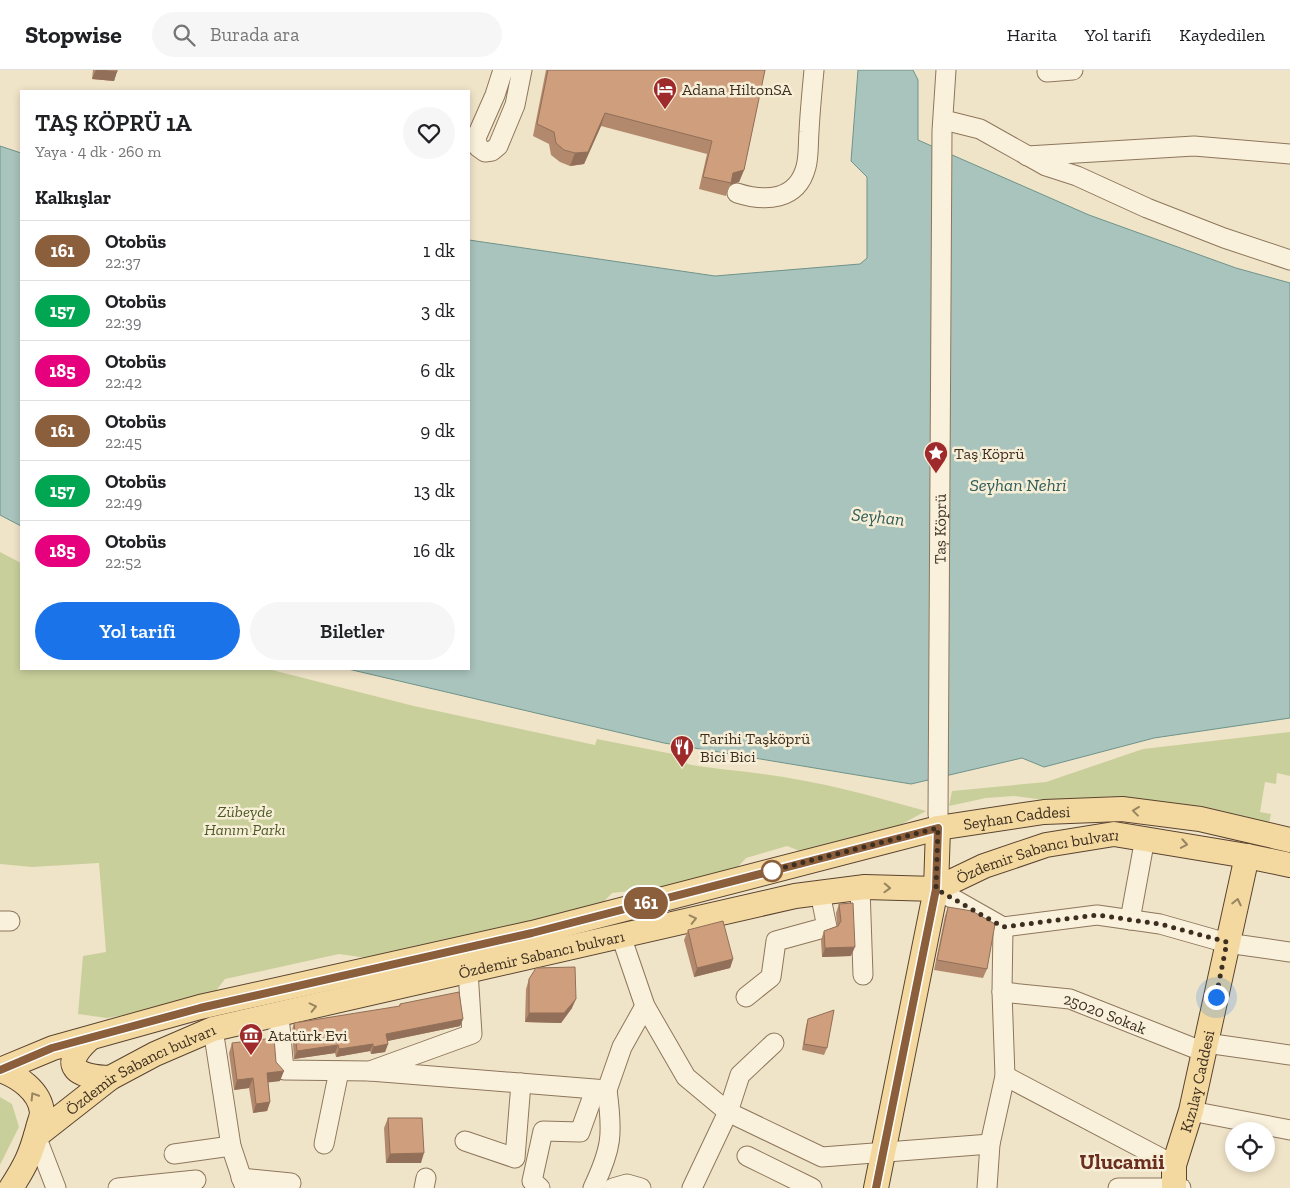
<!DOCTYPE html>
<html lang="tr">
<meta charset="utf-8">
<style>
:root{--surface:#fff;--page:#f6f6f6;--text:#202124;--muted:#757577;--line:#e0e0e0;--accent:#1a73e8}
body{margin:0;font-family:"Zilla Slab",serif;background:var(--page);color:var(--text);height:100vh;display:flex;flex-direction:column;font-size:19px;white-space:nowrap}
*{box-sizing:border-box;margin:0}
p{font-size:16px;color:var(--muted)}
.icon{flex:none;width:28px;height:28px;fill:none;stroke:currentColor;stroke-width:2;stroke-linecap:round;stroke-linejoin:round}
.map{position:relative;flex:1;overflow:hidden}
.sheet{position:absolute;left:20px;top:20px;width:450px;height:580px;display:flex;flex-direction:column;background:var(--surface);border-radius:0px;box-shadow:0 2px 8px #0003}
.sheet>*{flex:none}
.badge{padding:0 10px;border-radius:16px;font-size:18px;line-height:32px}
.controls{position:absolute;left:1225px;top:1052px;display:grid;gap:10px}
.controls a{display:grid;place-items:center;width:50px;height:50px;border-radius:50%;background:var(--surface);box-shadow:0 2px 8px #0003;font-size:25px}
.you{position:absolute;width:25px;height:25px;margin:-12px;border:4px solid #fff;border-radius:50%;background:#1a73e8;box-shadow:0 0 0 8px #1a73e833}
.map>.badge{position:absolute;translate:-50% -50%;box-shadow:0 0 0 2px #fff}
h2{padding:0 15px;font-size:19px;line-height:45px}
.round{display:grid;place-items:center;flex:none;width:52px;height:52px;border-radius:26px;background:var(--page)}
.head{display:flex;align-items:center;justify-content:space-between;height:85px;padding:0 15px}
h1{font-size:24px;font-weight:600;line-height:38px}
.action{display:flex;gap:10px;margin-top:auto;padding:10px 15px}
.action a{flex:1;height:58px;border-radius:30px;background:var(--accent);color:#fff;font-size:20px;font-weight:600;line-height:58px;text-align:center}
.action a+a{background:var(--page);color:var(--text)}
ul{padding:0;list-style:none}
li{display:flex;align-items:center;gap:15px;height:60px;padding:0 15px;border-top:1px solid var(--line)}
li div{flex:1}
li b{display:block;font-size:19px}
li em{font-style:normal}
li .badge{min-width:55px;font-weight:700;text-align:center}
header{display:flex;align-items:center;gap:30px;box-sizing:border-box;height:70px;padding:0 25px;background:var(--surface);border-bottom:1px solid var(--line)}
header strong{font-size:24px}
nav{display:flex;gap:28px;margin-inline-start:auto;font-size:18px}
.search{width:350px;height:45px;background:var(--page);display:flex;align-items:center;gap:12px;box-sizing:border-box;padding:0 18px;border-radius:28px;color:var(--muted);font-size:19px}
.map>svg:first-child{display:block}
.green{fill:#c9cf9b}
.water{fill:#a9c4bc;stroke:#6f938a}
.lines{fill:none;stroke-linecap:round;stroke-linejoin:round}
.minor-casing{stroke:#8d765c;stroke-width:21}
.major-casing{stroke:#5b4430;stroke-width:26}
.minor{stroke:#faf1dc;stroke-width:19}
.major{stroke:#f3d9a0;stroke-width:24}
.wall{fill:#b2896c}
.shaded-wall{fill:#916f58}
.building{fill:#cf9f7d;stroke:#916f58}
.oneway{stroke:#988460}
.line-casing{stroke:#fff;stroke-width:11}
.line{stroke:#8b5e3c;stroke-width:8}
.walk{stroke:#3d2e20;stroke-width:5;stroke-dasharray:0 9}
.stop-dot{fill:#fff;stroke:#8b5e3c;stroke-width:2.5}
.labels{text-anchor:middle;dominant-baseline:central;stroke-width:5;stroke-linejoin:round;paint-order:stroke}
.poi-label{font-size:16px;fill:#3d2e20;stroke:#f7eed8;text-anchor:start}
.street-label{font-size:16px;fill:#3d2e20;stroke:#f7eed8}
.park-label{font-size:16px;font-style:italic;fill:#4d5a26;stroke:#f7eed8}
.water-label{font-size:18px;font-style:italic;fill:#2f5d5a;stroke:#f7eed8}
.district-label{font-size:21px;font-weight:bold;fill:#6b2e1e;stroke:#f7eed8}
</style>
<header>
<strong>Stopwise</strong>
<div class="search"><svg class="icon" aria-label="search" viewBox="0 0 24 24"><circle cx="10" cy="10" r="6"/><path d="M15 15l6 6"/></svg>Burada ara</div>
<nav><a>Harita</a><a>Yol tarifi</a><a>Kaydedilen</a></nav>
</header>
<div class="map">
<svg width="1290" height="1118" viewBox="0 0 1290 1118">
<rect width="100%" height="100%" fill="#f0e4c8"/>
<g class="green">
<path d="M 0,482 L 21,493 L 21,599 L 268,599 L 414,636 L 595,675 L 597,669 L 688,687 L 687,694 C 712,699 737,700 763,704 C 818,711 873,726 926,741 L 893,759 L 800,781 L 787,776 L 746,788 L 733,802 L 676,816 L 612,823 L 595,841 L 374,889 L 339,884 L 225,909 L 209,930 L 107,948 L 78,944 L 83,886 L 106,882 L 99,793 L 32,797 L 0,794 Z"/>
<path d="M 1290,662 L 1290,706 L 1277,703 L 1276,714 L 1265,712 L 1260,742 L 1271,744 L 1268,759 L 1014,726 L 986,728 L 949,736 L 952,721 L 1046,712 L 1143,679 Z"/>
<path d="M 0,1027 L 12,1034 L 19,1057 L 0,1095 Z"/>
</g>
<g class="water">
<path d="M 858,0 L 913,0 L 918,10 L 918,70 L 1089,145 L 1236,198 L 1290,213 L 1290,648 L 1154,668 L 1044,697 L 1022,688 L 911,714 L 664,673 L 348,599 L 469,599 L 469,170 L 715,206 L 860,194 L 867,188 L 867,107 L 851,91 Z"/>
<path d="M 0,76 L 21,83 L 21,456 L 0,445 Z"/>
</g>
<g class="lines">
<g class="minor-casing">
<g id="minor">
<path d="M 503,0 L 495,25 L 476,68 L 478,77 L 485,82 L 492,81 L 498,76 L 515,35 L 522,0"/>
<path d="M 1047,2 L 1073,0"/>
<path d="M 944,50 L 980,59 L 1046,96 L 1077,106 L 1147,138 L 1224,168 L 1290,190"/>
<path d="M 1027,86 L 1194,76 L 1290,84"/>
<path d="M 737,123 C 765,132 797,131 806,97 C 809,86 808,73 809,62 C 810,41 812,21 814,0"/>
<path id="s1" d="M 938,745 L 942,61 L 946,0"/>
<path d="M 860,818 L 863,905"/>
<path d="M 936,819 L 1003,857 L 1097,845 L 1160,854 L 1227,873 L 1290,882"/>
<path d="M 1130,850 L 1145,768"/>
<path d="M 0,851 L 10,851"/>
<path d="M 621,866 L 645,936 L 686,1007 L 728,1042 L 822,1087 L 990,1074"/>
<path id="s2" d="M 1002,922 L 1070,929 L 1204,982"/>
<path d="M 746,927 L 771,907 L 776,871 L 827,857 L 820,823"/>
<path d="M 279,945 L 284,1000 L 370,1001 L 472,964 L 468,901"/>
<path d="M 213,959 L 231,1076 L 245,1118"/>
<path d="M 1206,973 L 1290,985"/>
<path d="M 370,1001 L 607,1020 L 622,977 L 645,936"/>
<path d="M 1005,1006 L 1174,1095"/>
<path d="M 1191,1041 L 1290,1060"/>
<path d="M 36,1066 L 56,1118"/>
<path d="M 465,1071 L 515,1088 L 521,1013"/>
<path d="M 324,1074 L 339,1001"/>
<path d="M 174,1084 L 231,1076"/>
<path d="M 747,1086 L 812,1118"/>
<path d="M 241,1108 L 291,1113"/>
<path d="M 118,1118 L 196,1110"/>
<path d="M 424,1118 L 426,1108"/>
<path d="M 540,1118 L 532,1111 L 543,1061 L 580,1062 L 595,1020"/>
<path d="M 593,1118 C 612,1078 613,1064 607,1020"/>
<path d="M 613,1118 L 627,1114 L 641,1118"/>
<path d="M 692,1118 L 728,1042 L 740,1005 L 774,973"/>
<path d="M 987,1118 L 990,1074 L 1005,1006 L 1002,922 L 1003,857"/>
<path d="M 1118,1118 L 1181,1118"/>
</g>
</g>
<g class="major-casing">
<g id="major">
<path d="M 88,970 C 58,998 79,1007 110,1008"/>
<path id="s3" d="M 0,1000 L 53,978 L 200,937 L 532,863 L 938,758 L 1044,742 L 1122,739 L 1200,749 L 1290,770"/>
<path d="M 0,1000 C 18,1006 40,1021 42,1042 C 42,1047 39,1053 38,1058 C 31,1084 26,1095 11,1118"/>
<path id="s4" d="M 36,1066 L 110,1008 L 155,984 L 213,959 L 795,826 L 865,817 L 936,819 L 984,796 L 1046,775 L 1114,764 L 1247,786 L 1290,795"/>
<path d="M 876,1118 L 936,819 L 938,758"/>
<path id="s5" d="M 1174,1118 L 1174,1095 L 1191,1041 L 1247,786"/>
</g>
</g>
<use href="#minor" class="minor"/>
<use href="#major" class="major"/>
</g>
<g class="wall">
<path d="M 93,0 L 117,0 L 114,11 L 92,9 Z"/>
<path d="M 546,0 L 765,0 L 744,100 L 739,112 L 730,115 L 726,126 L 699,119 L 707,84 L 601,56 L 584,94 L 570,96 L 560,92 L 551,85 L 549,74 L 533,66 Z"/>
<path d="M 839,834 L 851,886 L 822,887 L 821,870 L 824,861 L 837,856 L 836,843 Z"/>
<path d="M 948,837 L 987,899 L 983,908 L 934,900 L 945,846 Z"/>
<path d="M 688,860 L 733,889 L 730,898 L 694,907 L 684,870 Z"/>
<path d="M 529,909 L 572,938 L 561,953 L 525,952 L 526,919 Z"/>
<path d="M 400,934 L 463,949 L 460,956 L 387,971 L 388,974 L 385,982 L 371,984 L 370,981 L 336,987 L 335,983 L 294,989 L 292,960 L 294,953 L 399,937 Z"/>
<path d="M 808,949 L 827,978 L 824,985 L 802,980 L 806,956 Z"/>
<path d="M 232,973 L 276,992 L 280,1011 L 268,1012 L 270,1032 L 267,1041 L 253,1043 L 249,1018 L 234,1020 L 229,983 Z"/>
<path d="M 388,1048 L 421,1093 L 386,1093 L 384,1058 Z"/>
</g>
<g class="shaded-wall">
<path d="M 96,0 L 117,2 L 114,11 L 92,9 Z"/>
<path d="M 605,43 L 601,56 L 584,94 L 570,96 L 575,83 Z"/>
<path d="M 744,100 L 739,112 L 730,115 L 733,103 Z"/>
<path d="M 855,877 L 851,886 L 822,887 L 825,878 Z"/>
<path d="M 733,889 L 730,898 L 694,907 L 697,898 Z"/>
<path d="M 576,929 L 572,938 L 561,953 L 525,952 L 529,943 Z"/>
<path d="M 463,949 L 460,956 L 383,972 L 386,964 Z"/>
<path d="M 373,974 L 370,981 L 336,987 L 339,979 Z"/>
<path d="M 388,974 L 385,982 L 371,984 L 373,977 Z"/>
<path d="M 338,975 L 335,983 L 294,989 L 297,981 Z"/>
<path d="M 284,1001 L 280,1011 L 264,1013 L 267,1003 Z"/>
<path d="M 253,1008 L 249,1018 L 234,1020 L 237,1010 Z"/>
<path d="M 270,1032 L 267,1041 L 253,1043 L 256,1034 Z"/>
<path d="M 424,1083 L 421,1093 L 386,1093 L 390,1084 Z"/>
</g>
<g class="building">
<path d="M 99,0 L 117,0 L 117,2 Z"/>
<path d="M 548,0 L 765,0 L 744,100 L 733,103 L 731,113 L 703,107 L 712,71 L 605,43 L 588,82 L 575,83 L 564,80 L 556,73 L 554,62 L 537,54 Z"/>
<path d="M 853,833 L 855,877 L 825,878 L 824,861 L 838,856 L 841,851 L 839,834 Z"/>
<path d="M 948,837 L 972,841 L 995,854 L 987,899 L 937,890 Z"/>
<path d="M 723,851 L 733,889 L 697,898 L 688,860 Z"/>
<path d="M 575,897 L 576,929 L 564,943 L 529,943 L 529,909 L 536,898 Z"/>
<path d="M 459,922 L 463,949 L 386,964 L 388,974 L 373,977 L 373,974 L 339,979 L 338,975 L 297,981 L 294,953 L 400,936 L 400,934 Z"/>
<path d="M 834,940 L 827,978 L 804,974 L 808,949 Z"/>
<path d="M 274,968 L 276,992 L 284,1001 L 267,1003 L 270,1032 L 256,1034 L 253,1008 L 237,1010 L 232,973 Z"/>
<path d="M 388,1048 L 422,1048 L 424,1083 L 390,1084 Z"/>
</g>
<defs><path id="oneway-chevron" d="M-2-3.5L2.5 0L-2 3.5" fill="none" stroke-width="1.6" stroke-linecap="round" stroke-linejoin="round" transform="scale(1.25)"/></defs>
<g class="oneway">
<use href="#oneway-chevron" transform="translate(1136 741) rotate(-173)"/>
<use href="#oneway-chevron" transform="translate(1184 774) rotate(10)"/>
<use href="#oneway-chevron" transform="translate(887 818) rotate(2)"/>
<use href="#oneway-chevron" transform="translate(1237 832) rotate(-77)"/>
<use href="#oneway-chevron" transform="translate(693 849) rotate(-13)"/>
<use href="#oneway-chevron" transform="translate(313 937) rotate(-13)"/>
<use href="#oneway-chevron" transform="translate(34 1026) rotate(-122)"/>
</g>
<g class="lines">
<g class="line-casing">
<path id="line" d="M 0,1000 L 52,978 L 200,938 L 532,863 L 938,758 L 936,819 L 876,1118"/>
</g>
<use href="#line" class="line"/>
<path class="walk" d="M 772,801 L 770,801 L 938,758 L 936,819 L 1003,857 L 1097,845 L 1160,854 L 1227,872 L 1216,927"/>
</g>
<defs>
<g id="hotel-pin" transform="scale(1.25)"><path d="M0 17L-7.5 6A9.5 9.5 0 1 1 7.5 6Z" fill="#9e2a2b" stroke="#f7eed8"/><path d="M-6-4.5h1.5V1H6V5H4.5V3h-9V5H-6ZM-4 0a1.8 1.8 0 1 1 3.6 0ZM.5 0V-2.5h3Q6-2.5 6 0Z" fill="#fff"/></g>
<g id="sight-pin" transform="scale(1.25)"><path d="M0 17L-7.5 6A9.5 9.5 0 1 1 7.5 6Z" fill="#9e2a2b" stroke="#f7eed8"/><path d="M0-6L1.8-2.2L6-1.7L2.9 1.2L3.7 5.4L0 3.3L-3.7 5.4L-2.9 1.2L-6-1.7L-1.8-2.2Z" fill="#fff"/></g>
<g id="restaurant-pin" transform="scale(1.25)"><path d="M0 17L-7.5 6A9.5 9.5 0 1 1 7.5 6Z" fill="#9e2a2b" stroke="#f7eed8"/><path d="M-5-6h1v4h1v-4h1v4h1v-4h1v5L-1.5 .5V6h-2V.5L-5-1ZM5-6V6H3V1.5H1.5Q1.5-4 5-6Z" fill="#fff"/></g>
<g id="museum-pin" transform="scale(1.25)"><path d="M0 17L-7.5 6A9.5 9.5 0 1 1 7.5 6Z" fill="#9e2a2b" stroke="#f7eed8"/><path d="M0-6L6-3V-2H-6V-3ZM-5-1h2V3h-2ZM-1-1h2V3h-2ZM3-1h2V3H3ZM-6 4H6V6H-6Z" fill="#fff"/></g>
</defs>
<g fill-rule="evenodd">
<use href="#hotel-pin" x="665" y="19"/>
<use href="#sight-pin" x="936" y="383"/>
<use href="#restaurant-pin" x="682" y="677"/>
<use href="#museum-pin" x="251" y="965"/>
</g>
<circle class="stop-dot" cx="772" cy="801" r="10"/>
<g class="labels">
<g class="poi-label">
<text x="682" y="19">Adana HiltonSA</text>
<text x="954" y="383">Taş Köprü</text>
<text x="700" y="668">Tarihi Taşköprü<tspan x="700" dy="18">Bici Bici</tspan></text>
<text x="268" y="965">Atatürk Evi</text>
</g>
<g class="street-label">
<text stroke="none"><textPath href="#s1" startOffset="286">Taș Köprü</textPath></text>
<text stroke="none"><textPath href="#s3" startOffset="1049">Seyhan Caddesi</textPath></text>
<text stroke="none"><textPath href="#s4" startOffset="1055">Özdemir Sabancı bulvarı</textPath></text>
<text stroke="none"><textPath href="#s4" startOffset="545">Özdemir Sabancı bulvarı</textPath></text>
<text stroke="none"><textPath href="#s2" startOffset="106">25020 Sokak</textPath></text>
<text stroke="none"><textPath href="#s4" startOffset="125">Özdemir Sabancı bulvarı</textPath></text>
<text stroke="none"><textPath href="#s5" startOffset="110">Kızılay Caddesi</textPath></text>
</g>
<g class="park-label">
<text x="245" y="741">Zübeyde<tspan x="245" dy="18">Hanım Parkı</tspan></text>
</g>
<g class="water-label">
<text x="1018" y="415">Seyhan Nehri</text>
<text transform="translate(878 447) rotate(6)">Seyhan</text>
</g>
<g class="district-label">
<text x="1122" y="1091">Ulucamii</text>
</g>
</g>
</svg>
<div class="controls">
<a><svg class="icon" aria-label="locate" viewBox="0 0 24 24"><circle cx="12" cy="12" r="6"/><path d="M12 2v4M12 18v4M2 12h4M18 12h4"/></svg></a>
</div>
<div class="you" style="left:1216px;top:927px"></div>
<b class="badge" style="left:646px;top:833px;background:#8b5e3c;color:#fff">161</b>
<section class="sheet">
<div class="head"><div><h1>TAŞ KÖPRÜ 1A</h1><p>Yaya · 4 dk · 260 m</p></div><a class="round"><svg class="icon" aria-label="heart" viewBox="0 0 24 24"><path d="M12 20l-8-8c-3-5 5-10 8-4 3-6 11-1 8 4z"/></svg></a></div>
<h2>Kalkışlar</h2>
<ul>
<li><span class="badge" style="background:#8b5e3c;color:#fff">161</span><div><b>Otobüs</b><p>22:37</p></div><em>1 dk</em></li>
<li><span class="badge" style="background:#00a651;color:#fff">157</span><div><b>Otobüs</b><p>22:39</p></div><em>3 dk</em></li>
<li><span class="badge" style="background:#e6007e;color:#fff">185</span><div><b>Otobüs</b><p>22:42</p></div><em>6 dk</em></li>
<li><span class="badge" style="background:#8b5e3c;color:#fff">161</span><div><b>Otobüs</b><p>22:45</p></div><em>9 dk</em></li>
<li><span class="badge" style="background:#00a651;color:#fff">157</span><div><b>Otobüs</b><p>22:49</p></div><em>13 dk</em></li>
<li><span class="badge" style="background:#e6007e;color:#fff">185</span><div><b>Otobüs</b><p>22:52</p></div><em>16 dk</em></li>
</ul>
<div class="action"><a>Yol tarifi</a><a>Biletler</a></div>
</section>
</div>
